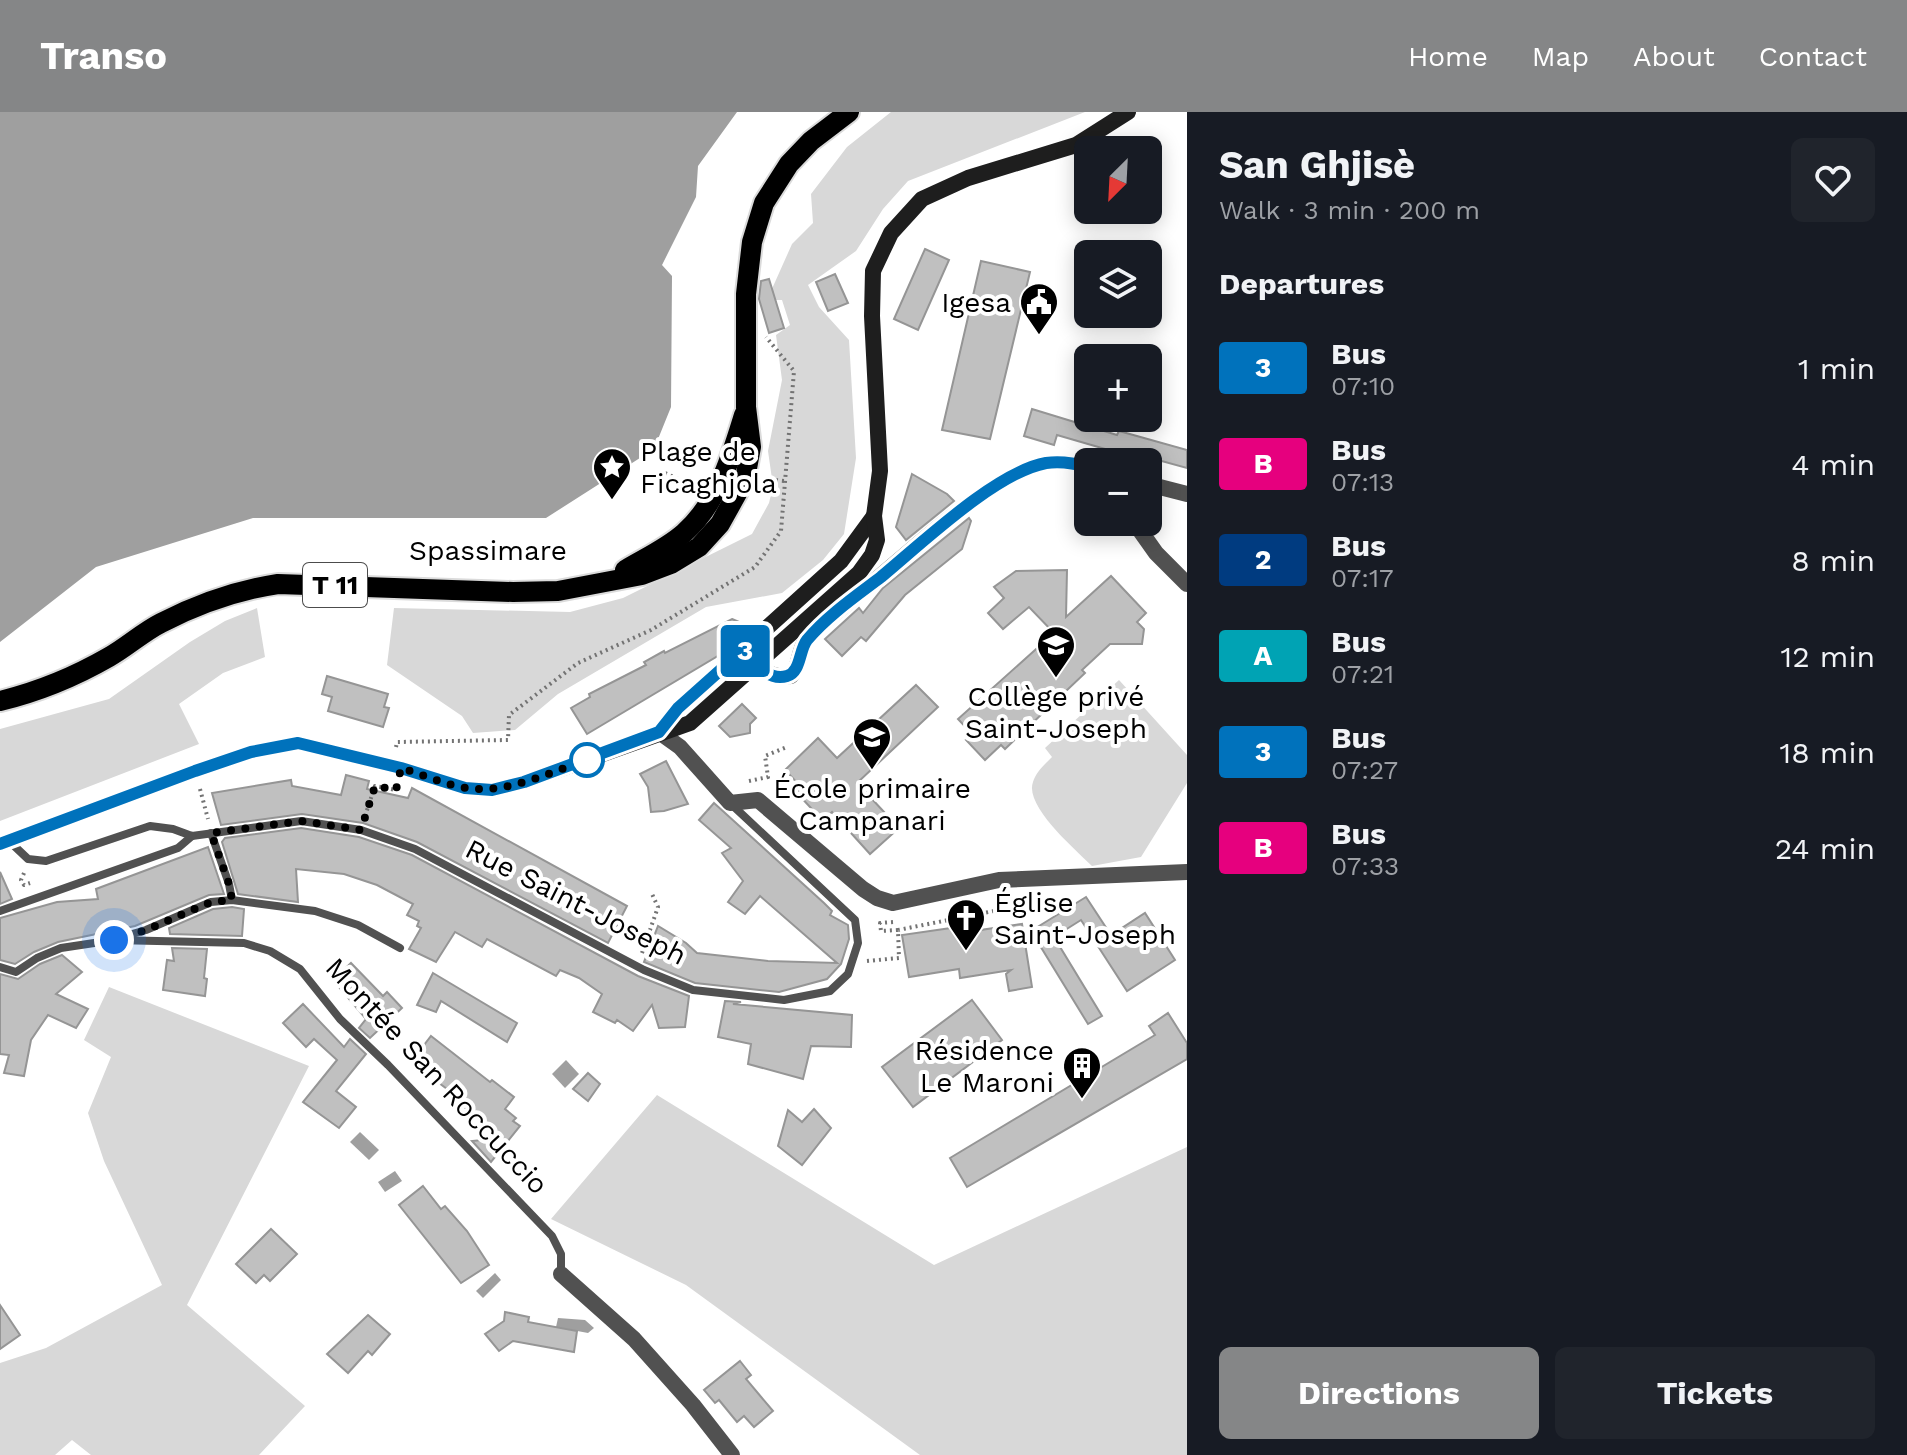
<!DOCTYPE html>
<meta charset="utf-8">
<style>
:root{--surface:#171b24;--page:#20242c;--text:#f1f3f6;--muted:#9ea1a6;--accent:#858687}
body{margin:0;font-family:"Work Sans",sans-serif;background:var(--page);color:var(--text);height:100vh;display:flex;flex-direction:column;font-size:30px;white-space:nowrap}
*{box-sizing:border-box;margin:0}
p{font-size:26px;color:var(--muted)}
.icon{flex:none;width:44px;height:44px;fill:none;stroke:currentColor;stroke-width:2;stroke-linecap:round;stroke-linejoin:round}
.map{position:relative;flex:1;overflow:hidden}
.side{display:flex;flex-direction:column;background:var(--surface);width:720px}
.side>*{flex:none}
.badge{padding:0 16px;border-radius:6px;font-size:28px;line-height:52px}
.needle{width:52px;rotate:204deg}
.tools{position:absolute;left:1074px;top:24px;display:grid;gap:16px}
.tools a{display:grid;place-items:center;width:88px;height:88px;border-radius:12px;background:var(--surface);box-shadow:0 4px 20px #0003;font-size:40px}
.you{position:absolute;width:40px;height:40px;margin:-20px;border:6px solid #fff;border-radius:50%;background:#1a73e8;box-shadow:0 0 0 12px #1a73e833}
.map>.badge{position:absolute;translate:-50% -50%;box-shadow:0 0 0 4px #fff}
h2{padding:0 32px;font-size:30px;line-height:72px}
.round{display:grid;place-items:center;flex:none;width:84px;height:84px;border-radius:12px;background:var(--page)}
.headline{display:flex;align-items:center;justify-content:space-between;height:136px;padding:0 32px}
h1{font-size:38px;font-weight:700;line-height:60px}
.cta{display:flex;gap:16px;margin-top:auto;padding:16px 32px}
.cta a{flex:1;height:92px;border-radius:12px;background:var(--accent);color:#fff;font-size:32px;font-weight:700;line-height:92px;text-align:center}
.cta a+a{background:var(--page);color:var(--text)}
ul{padding:0;list-style:none}
li{display:flex;align-items:center;gap:24px;height:96px;padding:0 32px}
li div{flex:1}
li b{display:block;font-size:30px}
li em{font-style:normal}
li .badge{min-width:88px;font-weight:700;text-align:center}
header{display:flex;align-items:center;gap:48px;box-sizing:border-box;height:112px;padding:0 40px;background:var(--accent);color:#fff}
header strong{font-size:38px}
nav{display:flex;gap:44px;margin-inline-start:auto;font-size:28px}
main{display:flex;flex:1;min-height:0}
.map>svg:first-child{display:block}
.green{fill:#d8d8d8}
.water{fill:#9f9f9f}
.building{fill:#c0c0c0;stroke:#959595;stroke-width:2}
.lines{fill:none;stroke-linecap:round;stroke-linejoin:round}
.primary-casing{stroke:#dbdbdb;stroke-width:24}
.path{stroke:#737373;stroke-width:4;stroke-dasharray:2 4;stroke-linecap:butt}
.service{stroke:#515151;stroke-width:8}
.minor{stroke:#515151;stroke-width:16}
.secondary{stroke:#1e1e1e;stroke-width:16}
.primary{stroke:#000;stroke-width:20}
.line-casing{stroke:#fff;stroke-width:18}
.line{stroke:#0072bc;stroke-width:12}
.walk{stroke:#000;stroke-width:8;stroke-dasharray:0 14.4}
.stop-dot{fill:#fff;stroke:#0072bc;stroke-width:4}
.labels{text-anchor:middle;dominant-baseline:central;stroke-width:8;stroke-linejoin:round;paint-order:stroke}
.shield{fill:#fff;stroke:#4c4c4c;stroke-width:2}
.shield-label{font-size:26px;font-weight:bold;fill:#000}
.poi-label{font-size:28px;fill:#000;stroke:#fff;text-anchor:end}
.street-label{font-size:28px;fill:#000;stroke:#fff}
</style>
<header>
<strong>Transo</strong>
<nav><a>Home</a><a>Map</a><a>About</a><a>Contact</a></nav>
</header>
<main>
<div class="map">
<svg width="1187" height="1343" viewBox="0 0 1187 1343">
<rect width="100%" height="100%" fill="#fff"/>
<g class="green">
<path d="M 891,0 L 1085,0 L 908,69 L 883,97 L 856,139 L 808,173 L 819,195 L 849,228 L 856,346 L 844,422 L 823,448 L 782,481 L 706,495 L 558,582 L 515,618 L 473,621 L 462,604 L 387,553 L 394,496 L 570,500 L 623,486 L 752,422 L 769,391 L 773,374 L 768,339 L 782,268 L 776,223 L 790,213 L 782,188 L 767,188 L 792,132 L 813,111 L 811,82 L 847,35 Z"/>
<path d="M 257,496 L 265,545 L 223,561 L 179,592 L 199,632 L 0,709 L 0,617 L 109,587 L 190,530 L 225,509 Z"/>
<path d="M 1119,568 L 1187,643 L 1187,671 L 1141,745 L 1092,754 C 1076,738 1024,694 1033,670 C 1036,660 1045,652 1052,645 L 1045,636 Z"/>
<path d="M 109,875 L 309,954 L 187,1193 L 305,1294 L 259,1343 L 91,1343 L 72,1328 L 55,1343 L 0,1343 L 0,1251 L 46,1236 L 162,1173 L 104,1049 L 88,1001 L 111,945 L 84,928 Z"/>
<path d="M 657,983 L 934,1153 L 1187,1035 L 1187,1343 L 920,1343 L 686,1173 L 551,1107 Z"/>
</g>
<g class="water">
<path d="M 0,0 L 737,0 L 698,54 L 696,85 L 662,153 L 672,164 L 671,295 L 654,337 L 546,406 L 253,406 L 96,455 L 0,530 Z"/>
<path d="M 566,948 L 579,962 L 565,976 L 552,962 Z"/>
<path d="M 360,1020 L 379,1038 L 369,1048 L 350,1030 Z"/>
<path d="M 395,1059 L 402,1069 L 385,1080 L 378,1070 Z"/>
<path d="M 495,1161 L 501,1168 L 483,1186 L 476,1179 Z"/>
<path d="M 558,1206 L 585,1208 L 594,1216 L 588,1221 L 556,1215 Z"/>
</g>
<g class="building">
<path d="M 925,137 L 949,148 L 918,218 L 894,207 Z"/>
<path d="M 981,149 L 1030,160 L 990,327 L 942,318 Z"/>
<path d="M 835,162 L 848,191 L 828,199 L 816,170 Z"/>
<path d="M 769,167 L 784,216 L 769,221 L 759,187 L 761,169 Z"/>
<path d="M 1032,297 L 1117,323 L 1119,319 L 1187,338 L 1187,356 L 1158,348 L 1134,350 L 1111,343 L 1112,339 L 1057,323 L 1054,333 L 1024,324 Z"/>
<path d="M 912,362 L 947,382 L 954,389 L 906,428 L 896,415 Z"/>
<path d="M 969,406 L 971,409 L 962,437 L 905,483 L 866,529 L 861,525 L 842,544 L 825,527 L 859,496 L 863,501 L 883,476 Z"/>
<path d="M 1067,458 L 1066,505 L 1111,464 L 1146,501 L 1137,510 L 1144,517 L 1142,532 L 1110,532 L 1082,558 L 1085,561 L 1005,637 L 1001,633 L 985,648 L 966,628 L 973,623 L 958,607 L 1054,521 L 1029,495 L 1003,517 L 988,501 L 1004,486 L 994,475 L 1016,459 Z"/>
<path d="M 732,507 L 751,515 L 720,539 L 721,542 L 587,622 L 571,596 L 590,585 L 589,582 L 646,553 L 644,550 L 664,539 L 665,541 Z"/>
<path d="M 327,564 L 388,582 L 384,595 L 389,596 L 383,615 L 328,599 L 332,585 L 322,582 Z"/>
<path d="M 916,573 L 938,595 L 857,671 L 899,716 L 870,742 L 832,700 L 823,709 L 797,681 L 802,676 L 785,658 L 818,626 L 837,646 Z"/>
<path d="M 742,592 L 756,606 L 750,612 L 750,621 L 730,625 L 719,614 Z"/>
<path d="M 666,649 L 688,692 L 664,699 L 651,700 L 648,675 L 640,662 Z"/>
<path d="M 346,663 L 369,669 L 367,677 L 408,686 L 412,676 L 627,794 L 608,831 L 417,730 L 363,711 L 302,702 L 221,713 L 212,681 L 291,668 L 292,674 L 341,683 Z"/>
<path d="M 714,691 L 824,791 L 832,799 L 830,803 L 848,813 L 849,827 L 841,852 L 827,867 L 779,880 L 695,871 L 644,850 L 658,814 L 686,831 L 697,841 L 768,849 L 837,851 L 760,784 L 745,802 L 728,790 L 743,769 L 722,741 L 731,736 L 699,708 Z"/>
<path d="M 301,716 L 359,725 L 412,743 L 638,864 L 689,884 L 685,915 L 659,916 L 652,893 L 633,919 L 617,908 L 615,911 L 593,900 L 602,882 L 579,866 L 560,858 L 556,864 L 487,827 L 482,835 L 455,820 L 436,850 L 409,837 L 421,816 L 417,814 L 419,809 L 407,803 L 413,792 L 377,773 L 344,762 L 296,757 L 298,790 L 238,782 L 222,730 L 225,726 Z"/>
<path d="M 208,735 L 224,782 L 209,783 L 135,814 L 58,830 L 34,840 L 15,852 L 0,848 L 0,806 L 57,790 L 98,787 L 96,777 Z"/>
<path d="M 0,760 L 12,787 L 0,792 Z"/>
<path d="M 1086,785 L 1111,823 L 1145,801 L 1175,848 L 1127,879 L 1081,808 L 1054,825 L 1102,904 L 1088,912 L 1031,819 Z"/>
<path d="M 232,795 L 244,797 L 242,824 L 170,822 L 169,816 L 213,797 Z"/>
<path d="M 979,812 L 980,818 L 1022,812 L 1032,875 L 1009,879 L 1006,862 L 1011,858 L 960,866 L 959,857 L 909,865 L 902,823 Z"/>
<path d="M 172,836 L 207,837 L 204,866 L 207,867 L 205,884 L 163,878 L 167,848 L 174,849 Z"/>
<path d="M 62,843 L 82,860 L 56,882 L 88,897 L 76,916 L 48,903 L 31,928 L 24,964 L 4,961 L 9,943 L 0,942 L 0,862 L 18,867 L 40,852 Z"/>
<path d="M 351,851 L 383,884 L 387,880 L 402,896 L 370,926 L 359,916 L 366,907 L 333,868 Z"/>
<path d="M 433,861 L 517,911 L 507,930 L 441,889 L 436,900 L 417,893 Z"/>
<path d="M 972,888 L 1002,928 L 913,995 L 882,955 Z"/>
<path d="M 725,889 L 741,890 L 733,892 L 852,903 L 851,935 L 811,934 L 803,967 L 748,952 L 751,932 L 718,925 Z"/>
<path d="M 303,892 L 344,935 L 350,927 L 366,942 L 336,979 L 356,995 L 339,1016 L 303,990 L 337,948 L 314,927 L 306,935 L 283,911 Z"/>
<path d="M 1168,901 L 1187,931 L 1187,947 L 967,1075 L 950,1046 L 1155,923 L 1149,914 Z"/>
<path d="M 431,924 L 490,970 L 492,968 L 514,985 L 505,997 L 516,1006 L 513,1009 L 520,1014 L 491,1050 L 472,1029 L 502,1026 L 457,989 L 459,986 L 411,950 Z"/>
<path d="M 588,961 L 600,972 L 588,989 L 573,977 Z"/>
<path d="M 814,997 L 831,1016 L 802,1053 L 778,1034 L 788,998 L 802,1010 Z"/>
<path d="M 423,1074 L 441,1097 L 445,1094 L 467,1119 L 489,1153 L 461,1171 L 399,1093 Z"/>
<path d="M 271,1117 L 297,1142 L 270,1169 L 264,1163 L 256,1171 L 236,1152 Z"/>
<path d="M 0,1193 L 20,1223 L 0,1237 Z"/>
<path d="M 505,1200 L 529,1205 L 528,1210 L 577,1219 L 574,1240 L 513,1229 L 499,1239 L 485,1222 L 504,1209 Z"/>
<path d="M 368,1203 L 390,1222 L 372,1243 L 368,1239 L 348,1261 L 327,1242 Z"/>
<path d="M 740,1249 L 751,1263 L 746,1267 L 773,1299 L 754,1315 L 744,1304 L 737,1310 L 719,1288 L 715,1291 L 704,1278 Z"/>
</g>
<g class="lines">
<g class="primary-casing">
<g id="primary">
<path d="M 625,458 C 645,446 667,436 684,421 C 718,391 731,345 744,303"/>
<path d="M 0,589 C 37,580 76,564 109,545 C 127,535 143,520 161,511 C 198,492 238,478 278,472 L 513,480 L 558,479 L 642,463 L 671,452 L 699,435 L 720,412 L 745,367 L 751,335 L 746,295 L 746,182 L 752,130 L 764,91 L 789,52 L 811,29 L 849,0"/>
</g>
</g>
<g class="path">
<path d="M 665,361 L 695,375"/>
<path d="M 764,367 L 785,369"/>
<path d="M 396,635 L 397,630 L 508,628 L 509,603 L 578,551 L 651,518 L 755,455 L 781,419 L 794,259 L 766,225"/>
<path d="M 749,669 L 768,665 L 765,644 L 787,635"/>
<path d="M 200,677 L 208,707"/>
<path d="M 365,704 L 375,674 L 396,678 L 398,672"/>
<path d="M 24,761 L 21,768 L 24,773 L 30,771"/>
<path d="M 893,810 L 880,811 L 881,819 L 898,818"/>
<path d="M 642,841 L 658,795 L 652,782"/>
<path d="M 867,849 L 899,846 L 898,818 L 1004,797 L 1003,788 L 1000,788"/>
</g>
<g class="service">
<path d="M 211,721 L 229,772 L 232,788"/>
<path d="M 9,729 L 28,747 L 46,749 L 150,714 L 173,717 L 192,724 L 301,709 L 361,718 L 415,737 L 644,858 L 693,878 L 784,888 L 830,879 L 848,862 L 858,831 L 855,808 L 731,692"/>
<path d="M 0,799 L 178,736 L 192,724"/>
<path d="M 122,825 L 146,818 L 211,790 L 232,788 L 315,799 L 358,813 L 400,836"/>
<path d="M 0,855 L 16,860 L 37,846 L 61,836 L 114,828 L 244,831 L 270,839 L 300,857 L 340,907 L 388,953 L 552,1124 L 561,1142 L 561,1162"/>
</g>
<g class="minor">
<path d="M 1148,372 L 1187,382"/>
<path d="M 1134,410 L 1156,441 L 1187,472"/>
<path d="M 744,537 C 758,554 767,567 791,564 C 800,554 798,541 805,530 C 813,517 851,489 865,477 C 908,442 993,361 1046,351 C 1060,349 1074,351 1088,355"/>
<path d="M 659,620 L 680,635 L 730,691 L 758,688 L 863,777 L 877,786 L 893,791 L 999,768 L 1187,760"/>
<path d="M 561,1162 L 634,1227 L 693,1293 L 732,1343"/>
</g>
<g class="secondary">
<path d="M 659,620 L 678,596 L 841,449 L 874,404"/>
<path d="M 0,732 L 195,659 L 251,640 L 298,631 L 401,656 L 465,676 L 492,678 L 524,670 L 690,611 L 859,461 L 872,443 L 877,428 L 874,404 L 880,359 L 872,204 L 873,159 L 891,121 L 922,87 L 968,66 L 1076,33 L 1128,0"/>
</g>
<use href="#primary" class="primary"/>
</g>
<g class="lines">
<g class="line-casing">
<path id="line" d="M 0,732 L 195,659 L 251,640 L 298,631 L 401,656 L 465,676 L 492,678 L 524,670 L 659,620 L 678,596 L 744,537 C 755,550 768,570 787,564 C 801,560 799,538 807,528 C 827,504 856,484 881,465 C 921,432 996,360 1046,351 C 1060,349 1074,351 1088,355"/>
</g>
<use href="#line" class="line"/>
<path class="walk" d="M 114,828 L 146,818 L 211,790 L 232,788 L 229,772 L 211,721 L 301,709 L 361,718 L 375,674 L 396,678 L 401,656 C 422,662 445,673 467,676 C 508,682 550,660 587,648"/>
</g>
<defs>
<g id="civic-pin" transform="scale(2)"><path d="M0 17L-7.5 6A9.5 9.5 0 1 1 7.5 6Z" fill="#000" stroke="#fff"/><path d="M-.6-6.5H3V-4.5H.6V-3L4-1V1h2V6H-6V1h2V-1L-.6-3ZM-1.2 2.5V6h2.4V2.5Z" fill="#fff"/></g>
<g id="sight-pin" transform="scale(2)"><path d="M0 17L-7.5 6A9.5 9.5 0 1 1 7.5 6Z" fill="#000" stroke="#fff"/><path d="M0-6L1.8-2.2L6-1.7L2.9 1.2L3.7 5.4L0 3.3L-3.7 5.4L-2.9 1.2L-6-1.7L-1.8-2.2Z" fill="#fff"/></g>
<g id="school-pin" transform="scale(2)"><path d="M0 17L-7.5 6A9.5 9.5 0 1 1 7.5 6Z" fill="#000" stroke="#fff"/><path d="M0-5L7-2L0 1L-7-2ZM-4 1L0 2.5L4 1V4Q0 6-4 4Z" fill="#fff"/></g>
<g id="church-pin" transform="scale(2)"><path d="M0 17L-7.5 6A9.5 9.5 0 1 1 7.5 6Z" fill="#000" stroke="#fff"/><path d="M-1.2-6h2.4v3.5h3.3v2.4h-3.3V6h-2.4V-.1h-3.3v-2.4h3.3Z" fill="#fff"/></g>
<g id="building-pin" transform="scale(2)"><path d="M0 17L-7.5 6A9.5 9.5 0 1 1 7.5 6Z" fill="#000" stroke="#fff"/><path d="M-4-6H4V6H1V3H-1V6H-4ZM-2.5-4.3h1.7v1.8h-1.7ZM.8-4.3h1.7v1.8H.8ZM-2.5-1h1.7V.8h-1.7ZM.8-1h1.7V.8H.8Z" fill="#fff"/></g>
</defs>
<g fill-rule="evenodd">
<use href="#civic-pin" x="1039" y="190"/>
<use href="#sight-pin" x="612" y="355"/>
<use href="#school-pin" x="1056" y="533"/>
<use href="#school-pin" x="872" y="625"/>
<use href="#church-pin" x="966" y="806"/>
<use href="#building-pin" x="1082" y="954"/>
</g>
<circle class="stop-dot" cx="587" cy="648" r="16"/>
<g class="labels">
<rect class="shield" x="303" y="451" width="64" height="44" rx="6"/>
<g class="shield-label">
<text x="335" y="473">T 11</text>
</g>
<g class="poi-label">
<text x="1011" y="190">Igesa</text>
<text x="640" y="339" text-anchor="start">Plage de<tspan x="640" dy="32">Ficaghjola</tspan></text>
<text x="1056" y="584" text-anchor="middle">Collège privé<tspan x="1056" dy="32">Saint-Joseph</tspan></text>
<text x="872" y="676" text-anchor="middle">École primaire<tspan x="872" dy="32">Campanari</tspan></text>
<text x="994" y="790" text-anchor="start">Église<tspan x="994" dy="32">Saint-Joseph</tspan></text>
<text x="1054" y="938">Résidence<tspan x="1054" dy="32">Le Maroni</tspan></text>
</g>
<g class="street-label">
<text x="488" y="438">Spassimare</text>
<text transform="translate(576 790) rotate(27)">Rue Saint-Joseph</text>
<text transform="translate(437 964) rotate(47)">Montée San Roccuccio</text>
</g>
</g>
</svg>
<div class="tools">
<a><svg class="needle" viewBox="-14 -14 28 28"><path d="M0-13l5 13h-10z" fill="#e53935"/><path d="M0 13l5-13h-10z" fill="#9ea1a6"/></svg></a>
<a><svg class="icon" aria-label="layers" viewBox="0 0 24 24"><path d="M12 4l9 5-9 5-9-5zM3 14l9 5 9-5"/></svg></a>
<a>+</a>
<a>−</a>
</div>
<div class="you" style="left:114px;top:828px"></div>
<b class="badge" style="left:745px;top:539px;background:#0072bc;color:#fff">3</b>
</div>
<section class="side">
<div class="headline"><div><h1>San Ghjisè</h1><p>Walk · 3 min · 200 m</p></div><a class="round"><svg class="icon" aria-label="heart" viewBox="0 0 24 24"><path d="M12 20l-8-8c-3-5 5-10 8-4 3-6 11-1 8 4z"/></svg></a></div>
<h2>Departures</h2>
<ul>
<li><span class="badge" style="background:#0072bc;color:#fff">3</span><div><b>Bus</b><p>07:10</p></div><em>1 min</em></li>
<li><span class="badge" style="background:#e6007e;color:#fff">B</span><div><b>Bus</b><p>07:13</p></div><em>4 min</em></li>
<li><span class="badge" style="background:#003b80;color:#fff">2</span><div><b>Bus</b><p>07:17</p></div><em>8 min</em></li>
<li><span class="badge" style="background:#00a3b4;color:#fff">A</span><div><b>Bus</b><p>07:21</p></div><em>12 min</em></li>
<li><span class="badge" style="background:#0072bc;color:#fff">3</span><div><b>Bus</b><p>07:27</p></div><em>18 min</em></li>
<li><span class="badge" style="background:#e6007e;color:#fff">B</span><div><b>Bus</b><p>07:33</p></div><em>24 min</em></li>
</ul>
<div class="cta"><a>Directions</a><a>Tickets</a></div>
</section>
</main>
